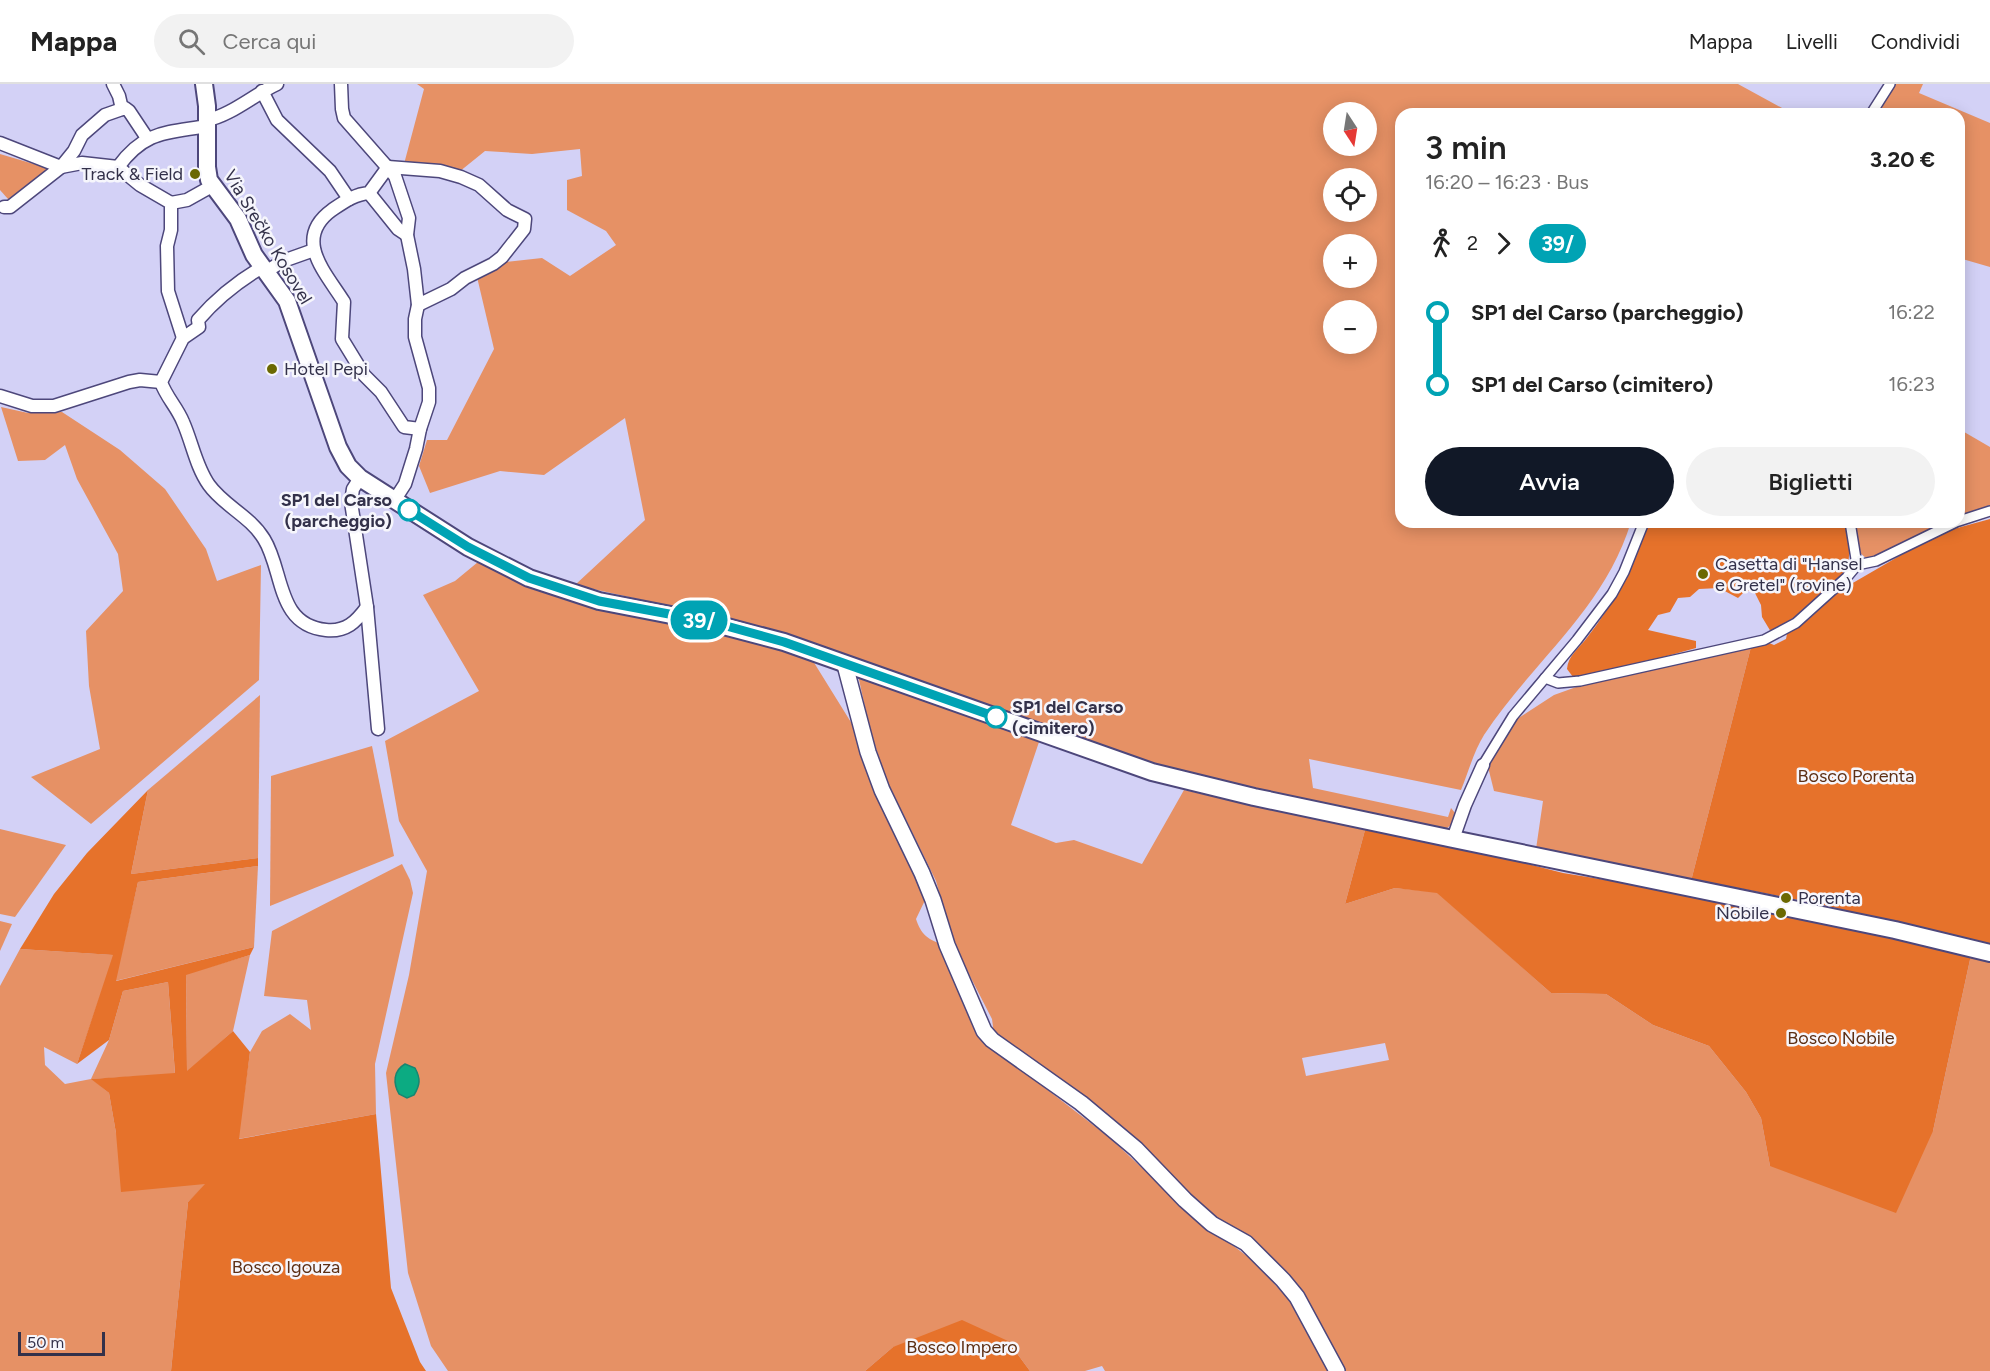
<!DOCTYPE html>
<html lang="it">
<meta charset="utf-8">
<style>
:root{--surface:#fff;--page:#f2f2f2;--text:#222;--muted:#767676;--line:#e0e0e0;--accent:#111827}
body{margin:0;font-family:Figtree,sans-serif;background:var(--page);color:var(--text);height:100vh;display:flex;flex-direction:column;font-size:22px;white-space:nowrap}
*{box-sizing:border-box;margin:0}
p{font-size:20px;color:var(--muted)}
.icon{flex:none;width:33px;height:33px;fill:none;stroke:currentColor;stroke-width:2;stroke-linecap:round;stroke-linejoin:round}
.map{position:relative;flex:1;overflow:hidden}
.sheet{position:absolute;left:1395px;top:24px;width:570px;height:420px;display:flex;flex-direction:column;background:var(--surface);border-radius:18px;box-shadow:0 3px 15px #0003}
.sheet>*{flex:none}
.badge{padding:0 12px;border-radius:20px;font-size:21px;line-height:39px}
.needle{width:39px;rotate:168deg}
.tools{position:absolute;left:1323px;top:18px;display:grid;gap:12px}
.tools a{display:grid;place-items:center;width:54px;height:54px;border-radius:50%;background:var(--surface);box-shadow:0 3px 15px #0003;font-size:30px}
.scale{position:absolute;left:18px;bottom:15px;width:87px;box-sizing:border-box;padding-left:6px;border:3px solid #33314a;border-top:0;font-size:16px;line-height:21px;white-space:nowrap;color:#33314a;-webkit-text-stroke:4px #f6f6fc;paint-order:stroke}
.map>.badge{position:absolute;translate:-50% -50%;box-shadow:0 0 0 3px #fff}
.legs{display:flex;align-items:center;gap:9px;height:66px;padding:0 30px;font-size:20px}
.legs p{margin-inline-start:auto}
.headline{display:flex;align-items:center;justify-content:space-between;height:102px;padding:0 30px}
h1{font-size:33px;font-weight:600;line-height:45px}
.button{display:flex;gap:12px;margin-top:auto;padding:12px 30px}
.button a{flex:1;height:69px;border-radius:36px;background:var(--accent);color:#fff;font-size:24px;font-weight:600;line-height:69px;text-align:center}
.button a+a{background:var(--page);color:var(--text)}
ul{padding:0 30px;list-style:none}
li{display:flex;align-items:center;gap:21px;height:72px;font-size:22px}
li i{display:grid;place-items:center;width:9px;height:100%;margin:0 8px;background:currentColor}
li i::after{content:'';width:15px;height:15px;margin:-8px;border:4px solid;border-radius:50%;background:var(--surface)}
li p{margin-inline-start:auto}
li:first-child i{background:linear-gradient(#0000 50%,currentColor 0)}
li:last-child i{background:linear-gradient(currentColor 50%,#0000 0)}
header{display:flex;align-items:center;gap:36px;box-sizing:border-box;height:84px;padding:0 30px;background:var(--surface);border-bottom:2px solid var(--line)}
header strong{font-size:28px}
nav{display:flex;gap:33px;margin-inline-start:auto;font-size:21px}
.search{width:420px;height:54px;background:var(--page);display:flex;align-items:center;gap:15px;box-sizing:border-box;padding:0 21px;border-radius:33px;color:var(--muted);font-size:22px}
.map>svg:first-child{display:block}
.green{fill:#e69165;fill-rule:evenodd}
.forest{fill:#e6722b}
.water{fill:#0cab82;stroke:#188671;stroke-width:1.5}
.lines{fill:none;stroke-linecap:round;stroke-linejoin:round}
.pedestrian-casing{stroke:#4d477b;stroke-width:12}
.minor-casing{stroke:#4d477b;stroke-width:15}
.tertiary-casing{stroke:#4d477b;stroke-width:18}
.secondary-casing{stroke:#4d477b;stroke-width:20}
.pedestrian{stroke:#fff;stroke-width:9}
.minor{stroke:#fff;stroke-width:12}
.tertiary{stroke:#fff;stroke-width:15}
.secondary{stroke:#fff;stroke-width:16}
.line-1-casing{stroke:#fff;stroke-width:14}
.line-1{stroke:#00a3b4;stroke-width:9}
.poi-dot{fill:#6b6802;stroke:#f6f6fc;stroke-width:2}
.stop-1-dot{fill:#fff;stroke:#00a3b4;stroke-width:3}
.labels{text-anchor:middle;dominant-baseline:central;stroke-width:5;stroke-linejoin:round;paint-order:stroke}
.poi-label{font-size:18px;fill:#33314a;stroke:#f6f6fc;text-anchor:start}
.street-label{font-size:18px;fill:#33314a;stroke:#f6f6fc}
.stop-label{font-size:18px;font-weight:bold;fill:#33314a;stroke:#f6f6fc;text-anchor:end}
.park-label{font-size:18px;fill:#5d2f14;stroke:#f6f6fc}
</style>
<header>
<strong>Mappa</strong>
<div class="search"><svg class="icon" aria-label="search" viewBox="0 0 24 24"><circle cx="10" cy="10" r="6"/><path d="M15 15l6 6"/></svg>Cerca qui</div>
<nav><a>Mappa</a><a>Livelli</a><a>Condividi</a></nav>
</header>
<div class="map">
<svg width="1990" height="1287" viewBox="0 0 1990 1287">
<rect width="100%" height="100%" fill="#d3d1f6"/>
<g class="green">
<path d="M 417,0 L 1738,0 L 1793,30 L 1401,30 L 1401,438 L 1631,438 C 1604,526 1532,578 1484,651 C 1474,667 1468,689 1461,706 L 1309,675 L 1313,704 L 1448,733 L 1451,724 L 1455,729 L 1453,739 L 1446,745 L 1308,718 L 1180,688 L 927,602 L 769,544 L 575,501 L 645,436 L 625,334 L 544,391 L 500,387 L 430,409 L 419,382 L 427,356 L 447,356 L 494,265 L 477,193 L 505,178 L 542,174 L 570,192 L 616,161 L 606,147 L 567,126 L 567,96 L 582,92 L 580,65 L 532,70 L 485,67 L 459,88 L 404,80 L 424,5 ZM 1334,28 L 1366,28 L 1366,62 L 1334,62 ZM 1334,94 L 1366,94 L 1366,128 L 1334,128 ZM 1334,160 L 1366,160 L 1366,194 L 1334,194 ZM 1334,226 L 1366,226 L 1366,260 L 1334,260 Z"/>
<path d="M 1896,0 L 1923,0 L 1919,9 L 1990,39 L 1990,183 L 1959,174 L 1959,30 L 1878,30 Z"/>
<path d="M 0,70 L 44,83 L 47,87 L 12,116 L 8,115 L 0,106 Z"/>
<path d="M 1,323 L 28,329 L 62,328 L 120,366 L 165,405 L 206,465 L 217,497 L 261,481 L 259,596 L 91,740 L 31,693 L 100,665 L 89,602 L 86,547 L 123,507 L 118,470 L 77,395 L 65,361 L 45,376 L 18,377 Z"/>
<path d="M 1959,345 L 1990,363 L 1990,421 L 1959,432 Z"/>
<path d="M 1854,438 L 1943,438 L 1880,471 L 1867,475 L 1858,467 Z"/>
<path d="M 478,478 L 558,512 L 617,527 L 779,565 L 813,577 L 857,648 L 868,690 L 927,812 L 916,835 C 921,850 927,855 941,860 L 996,966 L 1110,1054 L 1189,1128 L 1256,1179 L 1296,1224 L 1332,1287 L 1105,1287 L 1102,1282 L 1085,1287 L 1030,1287 L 1008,1257 L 893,1263 L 865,1287 L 448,1287 L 431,1262 L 408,1189 L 386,989 L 409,891 L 427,787 L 399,737 L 385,657 L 479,607 L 423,511 L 455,497 Z"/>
<path d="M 1751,563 L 1691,797 L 1536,765 L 1543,717 L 1494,707 L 1488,683 L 1517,635 L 1554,611 L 1579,602 Z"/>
<path d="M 858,591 L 1040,655 L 1011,741 L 1056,759 L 1074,756 L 1142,780 L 1184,706 L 1365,746 L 1345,820 L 1395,804 L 1437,808 L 1551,909 L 1606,910 L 1653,941 L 1709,962 L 1746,1008 L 1761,1034 L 1770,1082 L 1933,1047 L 1971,871 L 1990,876 L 1990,1287 L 1345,1287 L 1310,1221 L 1282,1183 L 1248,1151 L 1217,1135 L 1165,1086 L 994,950 L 992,935 L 954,861 L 936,797 L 886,695 L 870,646 ZM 1385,959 L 1389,976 L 1306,992 L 1302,974 Z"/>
<path d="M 260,611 L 258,774 L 131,790 L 148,706 Z"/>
<path d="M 372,662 L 394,772 L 270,822 L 271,692 Z"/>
<path d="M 0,745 L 66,761 L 15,833 L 0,830 Z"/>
<path d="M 402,780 L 410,796 L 413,809 L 375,980 L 376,1030 L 238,1055 L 250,968 L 262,947 L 290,930 L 311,946 L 307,916 L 264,912 L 272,847 Z"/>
<path d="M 258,782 L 254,863 L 115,897 L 138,798 Z"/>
<path d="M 0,837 L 12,840 L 0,867 Z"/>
<path d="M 20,865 L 114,871 L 77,980 L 44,963 L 45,981 L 65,1000 L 91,995 L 109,956 L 123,907 L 168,898 L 175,990 L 92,995 L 109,1009 L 116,1049 L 206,1100 L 188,1118 L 171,1287 L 0,1287 L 0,902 Z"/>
<path d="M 250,871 L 233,947 L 187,988 L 186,890 Z"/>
</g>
<g class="forest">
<path d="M 1990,435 L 1990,861 L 1819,820 L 1738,804 L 1691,797 L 1751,563 L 1769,559 L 1774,561 L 1786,555 L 1787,550 L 1809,535 L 1839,507 L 1939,449 Z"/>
<path d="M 1650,438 L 1846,438 C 1849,457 1853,476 1842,493 L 1796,534 L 1771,548 L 1762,533 L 1761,521 L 1754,507 L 1745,507 L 1738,514 L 1719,504 L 1699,505 L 1690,513 L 1678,514 L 1670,528 L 1658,531 L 1648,546 L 1696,557 L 1696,564 L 1649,577 L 1589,592 L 1573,593 L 1567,585 C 1568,572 1578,565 1586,555 C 1615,519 1633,480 1650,438 Z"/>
<path d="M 148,706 L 131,790 L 258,774 L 258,782 L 138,798 L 116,897 L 254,863 L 250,871 L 186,891 L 187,987 L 233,947 L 250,968 L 239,1055 L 376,1030 L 391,1204 L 420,1278 L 426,1287 L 171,1287 L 188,1118 L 205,1100 L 121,1108 L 116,1049 L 109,1009 L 91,995 L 175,989 L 168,898 L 123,907 L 109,956 L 77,980 L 113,871 L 20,865 L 54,810 L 87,769 Z"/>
<path d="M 1365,746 L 1497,772 L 1563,789 L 1667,806 L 1895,852 L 1971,871 L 1933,1047 L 1896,1129 L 1770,1082 L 1761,1034 L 1746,1008 L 1709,962 L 1653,941 L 1606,910 L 1551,909 L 1437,809 L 1395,804 L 1345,820 Z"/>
<path d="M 962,1236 L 1008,1257 L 1030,1287 L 865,1287 L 893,1263 Z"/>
</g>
<path class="water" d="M 405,980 L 415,984 C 421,995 420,1001 414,1011 L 407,1014 L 399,1010 C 393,999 393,987 405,980 Z"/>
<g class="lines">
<g class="pedestrian-casing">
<g id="pedestrian">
<path d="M 1871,30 L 1890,0"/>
<path d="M 1959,437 L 1990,427"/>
<path d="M 1850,438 L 1857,481"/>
<path d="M 1545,594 L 1558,599 L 1580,597 L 1764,556 L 1796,539 L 1847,493 L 1857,481 L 1876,477 L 1956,438"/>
<path d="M 1483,681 L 1513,632 L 1577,556 L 1612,510 L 1624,488 L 1644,438"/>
</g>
</g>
<g class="minor-casing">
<g id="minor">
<path d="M 113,0 L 119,12 L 122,25"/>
<path d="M 341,0 L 342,25 L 344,34 L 395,92 L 409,134 L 407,151 L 414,185 L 418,221 L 415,235 L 415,253 L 429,304 L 429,318 L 420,345 L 416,365 L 405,400 L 394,417"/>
<path d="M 262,7 L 277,36 L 330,87 L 349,115"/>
<path d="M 207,36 C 230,32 255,10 277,0"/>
<path d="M 0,59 L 61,83 L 82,79 L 118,83 L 140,101 L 171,119 L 171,146 L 167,162 L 168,207 L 183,254"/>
<path d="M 118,83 C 145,46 167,49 207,42"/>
<path d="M 388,83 L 369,109 C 355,110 344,118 332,126 C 292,155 326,189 344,218 L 342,255 L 364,291 L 381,308 L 404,343 L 420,345"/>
<path d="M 388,83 L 440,87 L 461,93 L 479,101 L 507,126 L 525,135 L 524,145 L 502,173 L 493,180 L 465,194 L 451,205 L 418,221"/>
<path d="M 369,109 L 398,145 L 407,151"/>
<path d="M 171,119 L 187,116 L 212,102"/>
<path d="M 4,123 L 10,123 L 61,83 L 74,67 L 82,51 L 105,31 L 125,24 L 129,27 L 147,54"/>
<path d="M 264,182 C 240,196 216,215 198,236 L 199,243 L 183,254 L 161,298 C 166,313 177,323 183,338 C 192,358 196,383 209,401 C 224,422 250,432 264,455 C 284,487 276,541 326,546 C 346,548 356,538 367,523"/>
<path d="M 267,187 L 283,177 L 314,166"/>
<path d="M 0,312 L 32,322 L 54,322 L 129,298 L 140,296 L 161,298"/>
<path d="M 360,394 L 353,405 L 351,418 L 367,523 L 378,645"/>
<path d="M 1453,755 L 1465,721 L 1483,681"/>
</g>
</g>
<g class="tertiary-casing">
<path id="tertiary" d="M 845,581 L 868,668 L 882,706 L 922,789 L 933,816 L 947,861 L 984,947 L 992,956 L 1081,1019 L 1136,1065 L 1185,1116 L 1212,1140 L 1246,1159 L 1283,1196 L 1297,1213 L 1337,1287"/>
</g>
<g class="secondary-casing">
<path id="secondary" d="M 204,0 L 207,22 L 207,83 L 209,96 L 238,135 L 254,171 L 287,217 L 338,363 L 348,382 L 360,394 L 468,463 L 529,494 L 599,517 L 712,539 L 784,558 L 1152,688 L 1254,713 L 1453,755 L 1895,846 L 1990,869"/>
</g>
<use href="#pedestrian" class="pedestrian"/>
<use href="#minor" class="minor"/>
<use href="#tertiary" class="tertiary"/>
<use href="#secondary" class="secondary"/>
</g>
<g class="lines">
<g class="line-1-casing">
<path id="line-1" d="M 409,426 L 468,463 L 529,494 L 599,517 L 712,538 L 784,558 L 996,633"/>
</g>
<use href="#line-1" class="line-1"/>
</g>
<g class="poi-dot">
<circle cx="195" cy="90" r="6"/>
<circle cx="272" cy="285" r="6"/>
<circle cx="1703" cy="490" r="6"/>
<circle cx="1786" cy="814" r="6"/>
<circle cx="1781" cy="829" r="6"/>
</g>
<g class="stop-1-dot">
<circle cx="409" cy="426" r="10"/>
<circle cx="996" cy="633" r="10"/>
</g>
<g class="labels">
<g class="poi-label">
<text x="183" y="90" text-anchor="end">Track &amp; Field</text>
<text x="284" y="285">Hotel Pepi</text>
<text x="1715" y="480">Casetta di "Hansel<tspan x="1715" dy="21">e Gretel" (rovine)</tspan></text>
<text x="1798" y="814">Porenta</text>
<text x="1769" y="829" text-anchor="end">Nobile</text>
</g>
<g class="street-label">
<text transform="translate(268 153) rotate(59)">Via Srečko Kosovel</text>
</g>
<g class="stop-label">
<text x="392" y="416">SP1 del Carso<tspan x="392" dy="21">(parcheggio)</tspan></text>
<text x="1012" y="623" text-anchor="start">SP1 del Carso<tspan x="1012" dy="21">(cimitero)</tspan></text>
</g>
<g class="park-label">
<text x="1856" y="692">Bosco Porenta</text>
<text x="1841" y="954">Bosco Nobile</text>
<text x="286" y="1183">Bosco Igouza</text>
<text x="962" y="1263">Bosco Impero</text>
</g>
</g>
</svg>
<div class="tools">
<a><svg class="needle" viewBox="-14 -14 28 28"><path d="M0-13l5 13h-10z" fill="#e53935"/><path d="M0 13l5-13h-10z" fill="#767676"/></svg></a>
<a><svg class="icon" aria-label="locate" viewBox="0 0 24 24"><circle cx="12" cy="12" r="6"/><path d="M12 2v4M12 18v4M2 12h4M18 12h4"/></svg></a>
<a>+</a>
<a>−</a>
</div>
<div class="scale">50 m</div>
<b class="badge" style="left:699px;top:536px;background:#00a3b4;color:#fff">39/</b>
<section class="sheet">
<div class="headline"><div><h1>3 min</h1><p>16:20 – 16:23 · Bus</p></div><b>3.20 €</b></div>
<div class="legs"><svg class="icon" aria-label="walk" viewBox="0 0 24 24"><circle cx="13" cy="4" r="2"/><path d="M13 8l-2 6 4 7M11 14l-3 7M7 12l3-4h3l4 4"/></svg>2<svg class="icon" aria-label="forward" viewBox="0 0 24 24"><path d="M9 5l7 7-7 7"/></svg><b class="badge" style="background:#00a3b4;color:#fff">39/</b></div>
<ul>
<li><i style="color:#00a3b4"></i><b>SP1 del Carso (parcheggio)</b><p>16:22</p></li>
<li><i style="color:#00a3b4"></i><b>SP1 del Carso (cimitero)</b><p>16:23</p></li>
</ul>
<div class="button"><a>Avvia</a><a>Biglietti</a></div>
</section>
</div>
